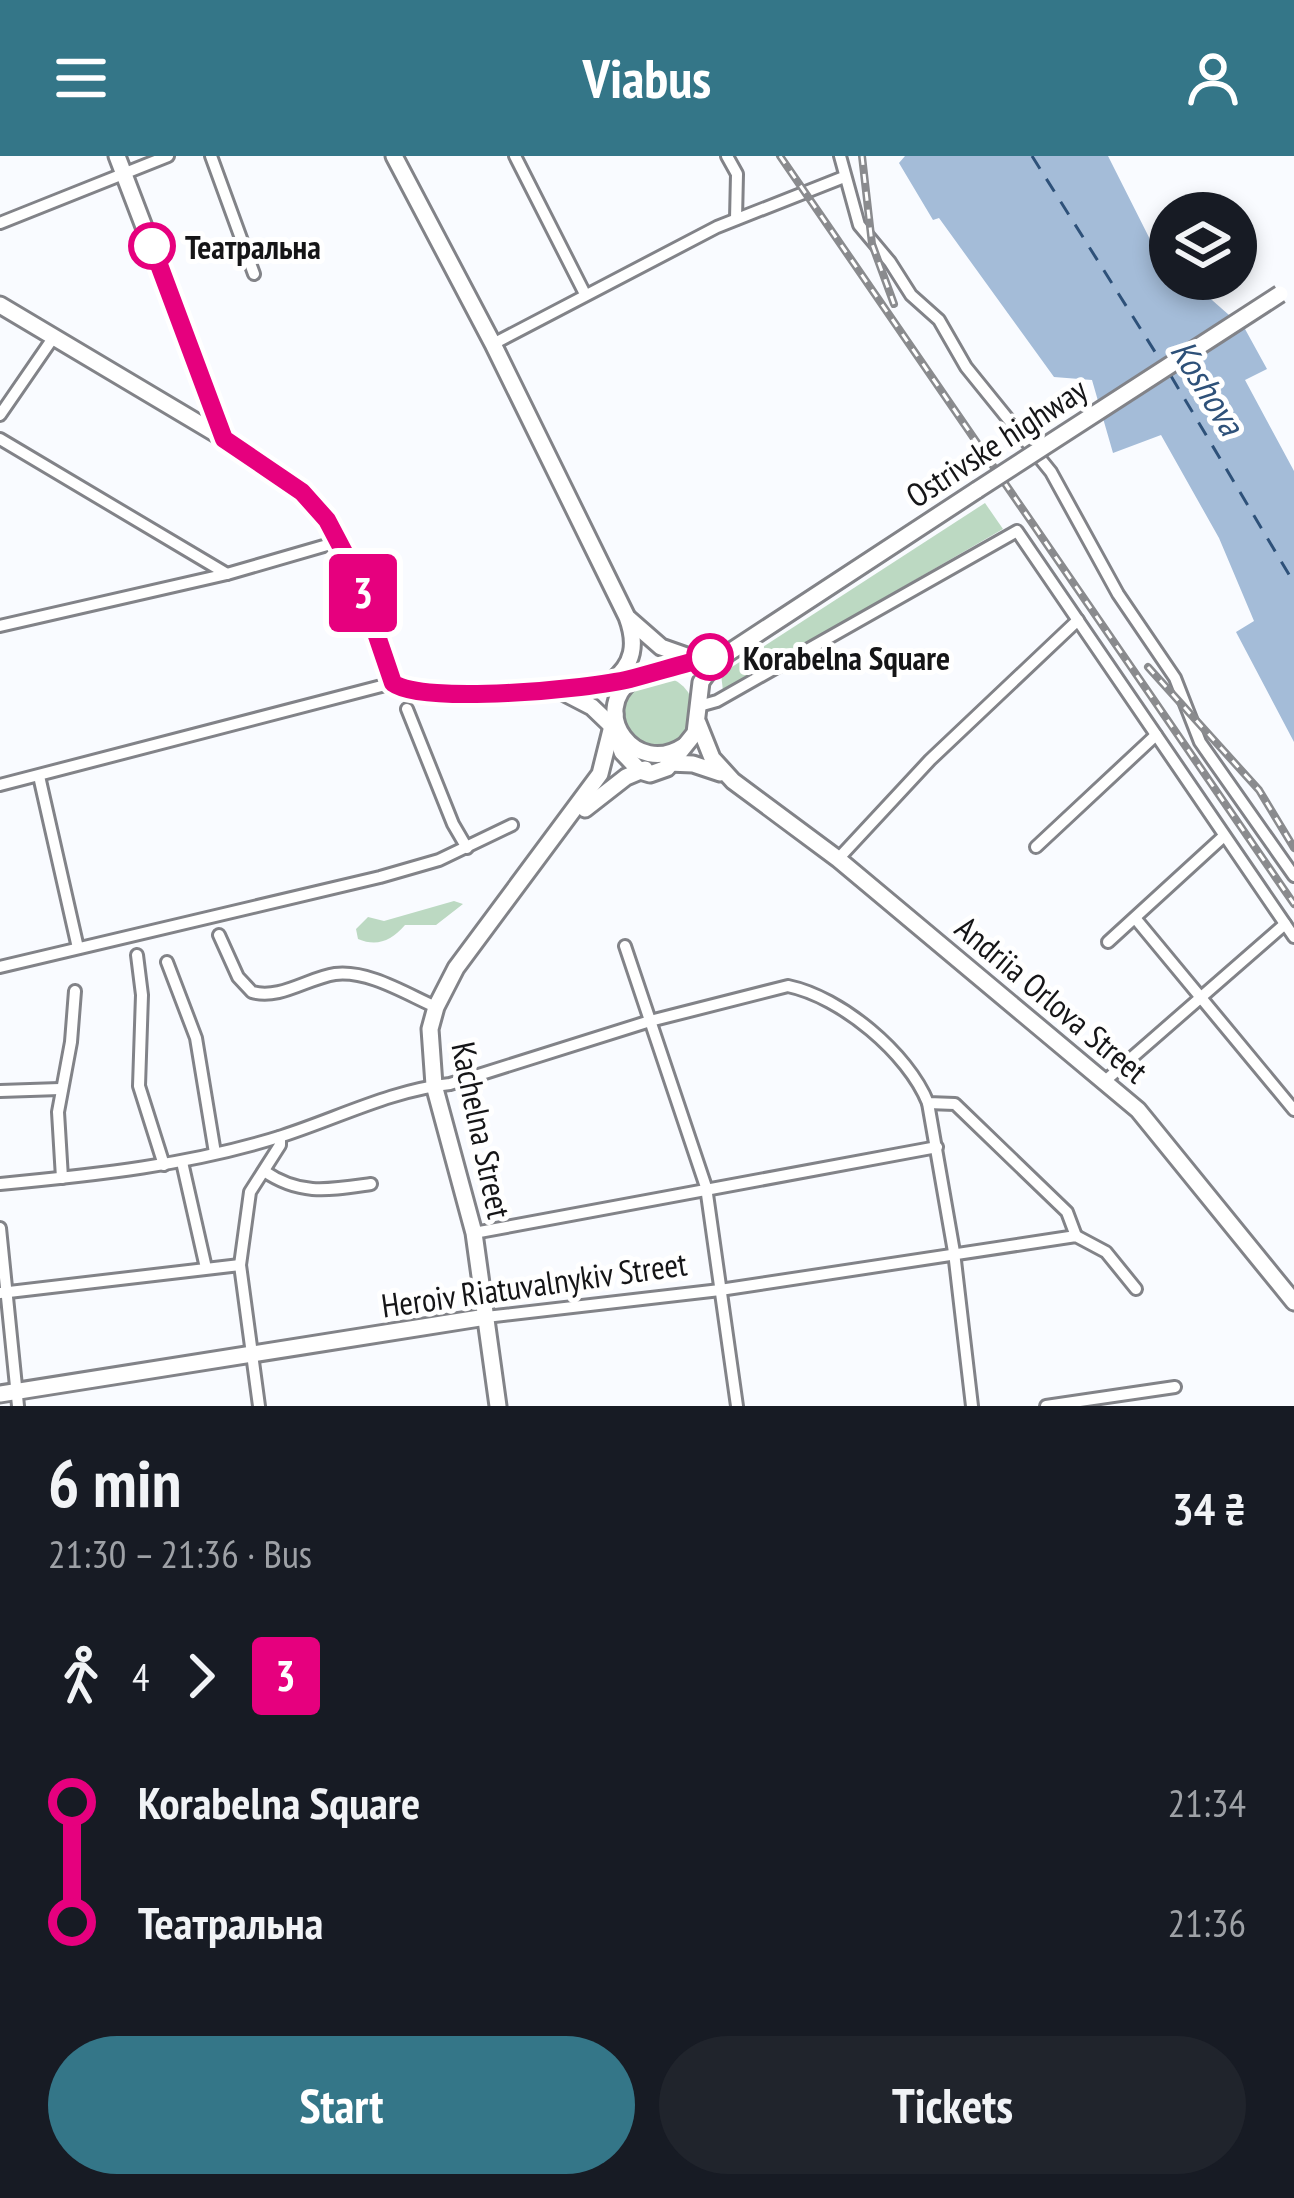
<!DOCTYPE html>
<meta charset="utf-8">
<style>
:root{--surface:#171b24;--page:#20242c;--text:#f1f3f6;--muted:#9ea1a6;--accent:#347688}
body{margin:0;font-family:"PT Sans Narrow",sans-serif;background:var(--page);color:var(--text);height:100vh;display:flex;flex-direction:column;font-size:45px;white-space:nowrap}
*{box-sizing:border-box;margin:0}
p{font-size:39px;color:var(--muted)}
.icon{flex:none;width:66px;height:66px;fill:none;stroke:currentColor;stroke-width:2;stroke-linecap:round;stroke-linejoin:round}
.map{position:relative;height:1250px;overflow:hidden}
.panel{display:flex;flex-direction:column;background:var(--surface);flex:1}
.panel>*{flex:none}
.badge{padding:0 24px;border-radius:9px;font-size:42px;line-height:78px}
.buttons{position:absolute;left:1149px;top:36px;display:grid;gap:24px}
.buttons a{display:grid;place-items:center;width:108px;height:108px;border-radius:50%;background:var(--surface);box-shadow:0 6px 18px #0003;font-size:60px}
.map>.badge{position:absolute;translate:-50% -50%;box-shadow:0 0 0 6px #fff}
.legs{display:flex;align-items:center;gap:18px;height:132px;padding:0 48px;font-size:39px}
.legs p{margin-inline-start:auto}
.headline{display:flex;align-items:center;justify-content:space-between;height:204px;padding:0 48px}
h1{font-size:66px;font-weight:600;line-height:90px}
.button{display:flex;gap:24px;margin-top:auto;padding:24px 48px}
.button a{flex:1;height:138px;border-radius:72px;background:var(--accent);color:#fff;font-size:48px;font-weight:600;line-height:138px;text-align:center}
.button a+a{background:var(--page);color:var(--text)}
ul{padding:0 48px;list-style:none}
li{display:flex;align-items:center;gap:42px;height:120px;font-size:45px}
li i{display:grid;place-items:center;width:18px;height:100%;margin:0 15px;background:currentColor}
li i::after{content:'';width:30px;height:30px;margin:-15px;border:9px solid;border-radius:50%;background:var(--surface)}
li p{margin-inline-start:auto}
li:first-child i{background:linear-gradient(#0000 50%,currentColor 0)}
li:last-child i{background:linear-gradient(currentColor 50%,#0000 0)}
header{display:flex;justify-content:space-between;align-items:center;height:156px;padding:0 48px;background:var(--accent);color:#fff;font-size:54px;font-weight:600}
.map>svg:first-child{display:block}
.green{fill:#bcd9c2}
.water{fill:#a4bcd8}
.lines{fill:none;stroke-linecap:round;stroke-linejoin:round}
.ferry{stroke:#2e5179;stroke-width:3;stroke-dasharray:15 12;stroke-linecap:butt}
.street-casing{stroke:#828388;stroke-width:16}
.secondary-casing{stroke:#828388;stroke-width:21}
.street{stroke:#fff;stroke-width:10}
.secondary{stroke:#fff;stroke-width:15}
.rail-casing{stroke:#8a8b8e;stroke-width:8}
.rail{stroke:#fff;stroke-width:3;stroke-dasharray:9;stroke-linecap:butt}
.secondary-bridge-casing{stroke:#828388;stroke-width:21;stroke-linecap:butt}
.secondary-bridge{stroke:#fff;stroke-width:15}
.line-1-casing{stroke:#fff;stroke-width:27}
.line-1{stroke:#e6007e;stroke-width:18}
.stop-1-dot{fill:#fff;stroke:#e6007e;stroke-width:6}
.labels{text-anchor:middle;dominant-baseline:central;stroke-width:10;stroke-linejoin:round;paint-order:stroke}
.stop-label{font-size:33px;font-weight:bold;fill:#151517;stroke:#fff;text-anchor:start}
.street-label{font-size:33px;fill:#151517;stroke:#fff}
.water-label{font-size:36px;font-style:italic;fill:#2e5179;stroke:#fff}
</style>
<header><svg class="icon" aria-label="menu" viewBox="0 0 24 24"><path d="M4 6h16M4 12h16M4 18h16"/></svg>Viabus<svg class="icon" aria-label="person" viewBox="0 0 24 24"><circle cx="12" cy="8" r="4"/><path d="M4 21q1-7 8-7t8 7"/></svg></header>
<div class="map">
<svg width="1294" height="1250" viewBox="0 0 1294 1250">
<rect width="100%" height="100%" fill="#f9fbff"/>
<g class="green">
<path d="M 985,347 L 1003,373 L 723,535 L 721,518 Z"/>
<circle cx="658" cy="556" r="36"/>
<path d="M 454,745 L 463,748 L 436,769 L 405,769 C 391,785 377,791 358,783 L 356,773 L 368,761 L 384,765 Z"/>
</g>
<path class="water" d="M 905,0 L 1108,0 L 1170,123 L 1188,123 L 1245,173 L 1267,213 L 1245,224 L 1294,315 L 1294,586 L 1236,476 L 1254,465 L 1219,382 L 1161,279 L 1113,297 L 1092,224 L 1054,221 L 939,62 L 933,64 L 899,7 Z"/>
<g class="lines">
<g class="ferry">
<path d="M 1032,0 L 1162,207"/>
<path d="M 1171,220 L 1294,427"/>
</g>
<g class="street-casing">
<g id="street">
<path d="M 211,0 L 254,118"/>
<path d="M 515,0 L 585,138"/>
<path d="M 727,0 L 737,18 L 736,63"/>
<path d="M 840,0 L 859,69 L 890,106 L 911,139 L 939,164 L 966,211 L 1051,316 L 1118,438 L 1175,522 L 1200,586 L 1294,720"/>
<path d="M 0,67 L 168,0"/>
<path d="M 493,188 L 717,71 L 844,21"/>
<path d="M 0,259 L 53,182"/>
<path d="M 0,283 L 227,418"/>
<path d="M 0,470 L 227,418 L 341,385"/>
<path d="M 699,550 L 717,545 L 1017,375 L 1294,781"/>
<path d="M 407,553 L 453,668 L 467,692"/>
<path d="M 39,620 L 78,792"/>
<path d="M 0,629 L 393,527"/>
<path d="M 1036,691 L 1156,579"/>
<path d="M 838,703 L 930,604 L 1078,464"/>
<path d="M 1135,762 L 1294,954"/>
<path d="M 219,779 L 238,821 L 252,836 C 280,844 308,822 335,818 C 369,814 406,838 436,851"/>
<path d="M 1108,786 L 1224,680"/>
<path d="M 625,790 L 706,1031 L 737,1250"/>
<path d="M 137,799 L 142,839 L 139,930 L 164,1009"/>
<path d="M 167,806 L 196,882 L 215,997"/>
<path d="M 0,811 L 380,721 L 439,704 L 512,669"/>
<path d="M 1105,925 L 1285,768"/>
<path d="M 0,935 L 60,933"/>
<path d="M 928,947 L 954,1096 L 972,1250"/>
<path d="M 182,1006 L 206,1112"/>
<path d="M 264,1015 C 300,1040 329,1034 371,1028"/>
<path d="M 62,1022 L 58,956 L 71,886 L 75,835"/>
<path d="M 0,1028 C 95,1019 191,1009 282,980 C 338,962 392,934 450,928 L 650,865 L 788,830 C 841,841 908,897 928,947 L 955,948 L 1067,1056 L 1076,1080"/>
<path d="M 0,1072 L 18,1250"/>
<path d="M 474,1077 L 937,991"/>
<path d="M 0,1137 L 240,1109"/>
<path d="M 486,1161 L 720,1134 L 1076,1080 L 1106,1096 L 1136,1133"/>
<path d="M 259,1250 L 240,1109 L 250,1036 L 280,989 L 280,981"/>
<path d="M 1046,1250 L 1175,1231"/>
</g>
</g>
<g class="secondary-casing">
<g id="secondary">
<path d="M 117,0 L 225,283"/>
<path d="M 394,0 L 493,188 L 627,461 C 637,488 634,508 611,526"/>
<path d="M 0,149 L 225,283 L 302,336 L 327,364 L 348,399 L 393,527 C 426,553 588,530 633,523"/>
<path d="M 629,463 L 661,491 L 695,503"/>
<path d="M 563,536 L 592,551 L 616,574"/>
<path d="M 698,567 L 712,602 L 733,625 L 838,703 L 1138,954 L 1294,1146"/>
<path d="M 614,574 L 622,596 L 640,615 L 650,618 L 667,612 L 695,577 L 701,526 L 716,505 L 977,334"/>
<path d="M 684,590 C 635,622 589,556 632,524 C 651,510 697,506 722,497"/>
<path d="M 668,607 L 693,608 L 720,617"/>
<path d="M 585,653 L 626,621 L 645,613"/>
<path d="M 0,1238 L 486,1161"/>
<path d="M 498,1250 L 474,1077 L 434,929 L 430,873 L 436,851 L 456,812 L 600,618 L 615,558"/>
</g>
</g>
<use href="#street" class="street"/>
<use href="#secondary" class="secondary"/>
<g class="rail-casing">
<g id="rail">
<path d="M 780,0 L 1294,748"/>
<path d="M 862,0 L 872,88 L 894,148"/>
<path d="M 1148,511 L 1259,634 L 1294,692"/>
</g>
</g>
<use href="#rail" class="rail"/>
<g class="secondary-bridge-casing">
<path id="secondary-bridge" d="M 977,334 L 1280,138"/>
</g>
<use href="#secondary-bridge" class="secondary-bridge"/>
</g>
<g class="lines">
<g class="line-1-casing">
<path id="line-1" d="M 152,90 L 224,283 L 302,336 L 327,364 L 357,421 L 393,527 C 422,549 590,533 630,523 C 656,516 683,508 710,501"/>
</g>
<use href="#line-1" class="line-1"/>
</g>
<g class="stop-1-dot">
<circle cx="152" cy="90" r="21"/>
<circle cx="710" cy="501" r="21"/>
</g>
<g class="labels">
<g class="stop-label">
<text x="185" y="90">Театральна</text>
<text x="743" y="501">Korabelna Square</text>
</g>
<g class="street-label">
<text transform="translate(996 286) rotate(-33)">Ostrivske highway</text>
<text transform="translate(1052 843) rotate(40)">Andriia Orlova Street</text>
<text transform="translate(482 974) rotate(78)">Kachelna Street</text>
<text transform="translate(534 1128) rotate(-8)">Heroiv Riatuvalnykiv Street</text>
</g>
<g class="water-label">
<text transform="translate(1208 231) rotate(58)">Koshova</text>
</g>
</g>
</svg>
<div class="buttons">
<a><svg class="icon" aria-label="layers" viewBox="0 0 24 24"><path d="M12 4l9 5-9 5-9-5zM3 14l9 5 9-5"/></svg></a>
</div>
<b class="badge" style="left:363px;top:437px;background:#e6007e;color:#fff">3</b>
</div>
<section class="panel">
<div class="headline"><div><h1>6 min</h1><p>21:30 – 21:36 · Bus</p></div><b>34 ₴</b></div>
<div class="legs"><svg class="icon" aria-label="walk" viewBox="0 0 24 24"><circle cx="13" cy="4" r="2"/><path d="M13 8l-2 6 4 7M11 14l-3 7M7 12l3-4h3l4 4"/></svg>4<svg class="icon" aria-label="forward" viewBox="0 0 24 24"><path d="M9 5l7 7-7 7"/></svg><b class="badge" style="background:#e6007e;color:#fff">3</b></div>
<ul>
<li><i style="color:#e6007e"></i><b>Korabelna Square</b><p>21:34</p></li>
<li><i style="color:#e6007e"></i><b>Театральна</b><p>21:36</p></li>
</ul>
<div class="button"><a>Start</a><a>Tickets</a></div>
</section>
